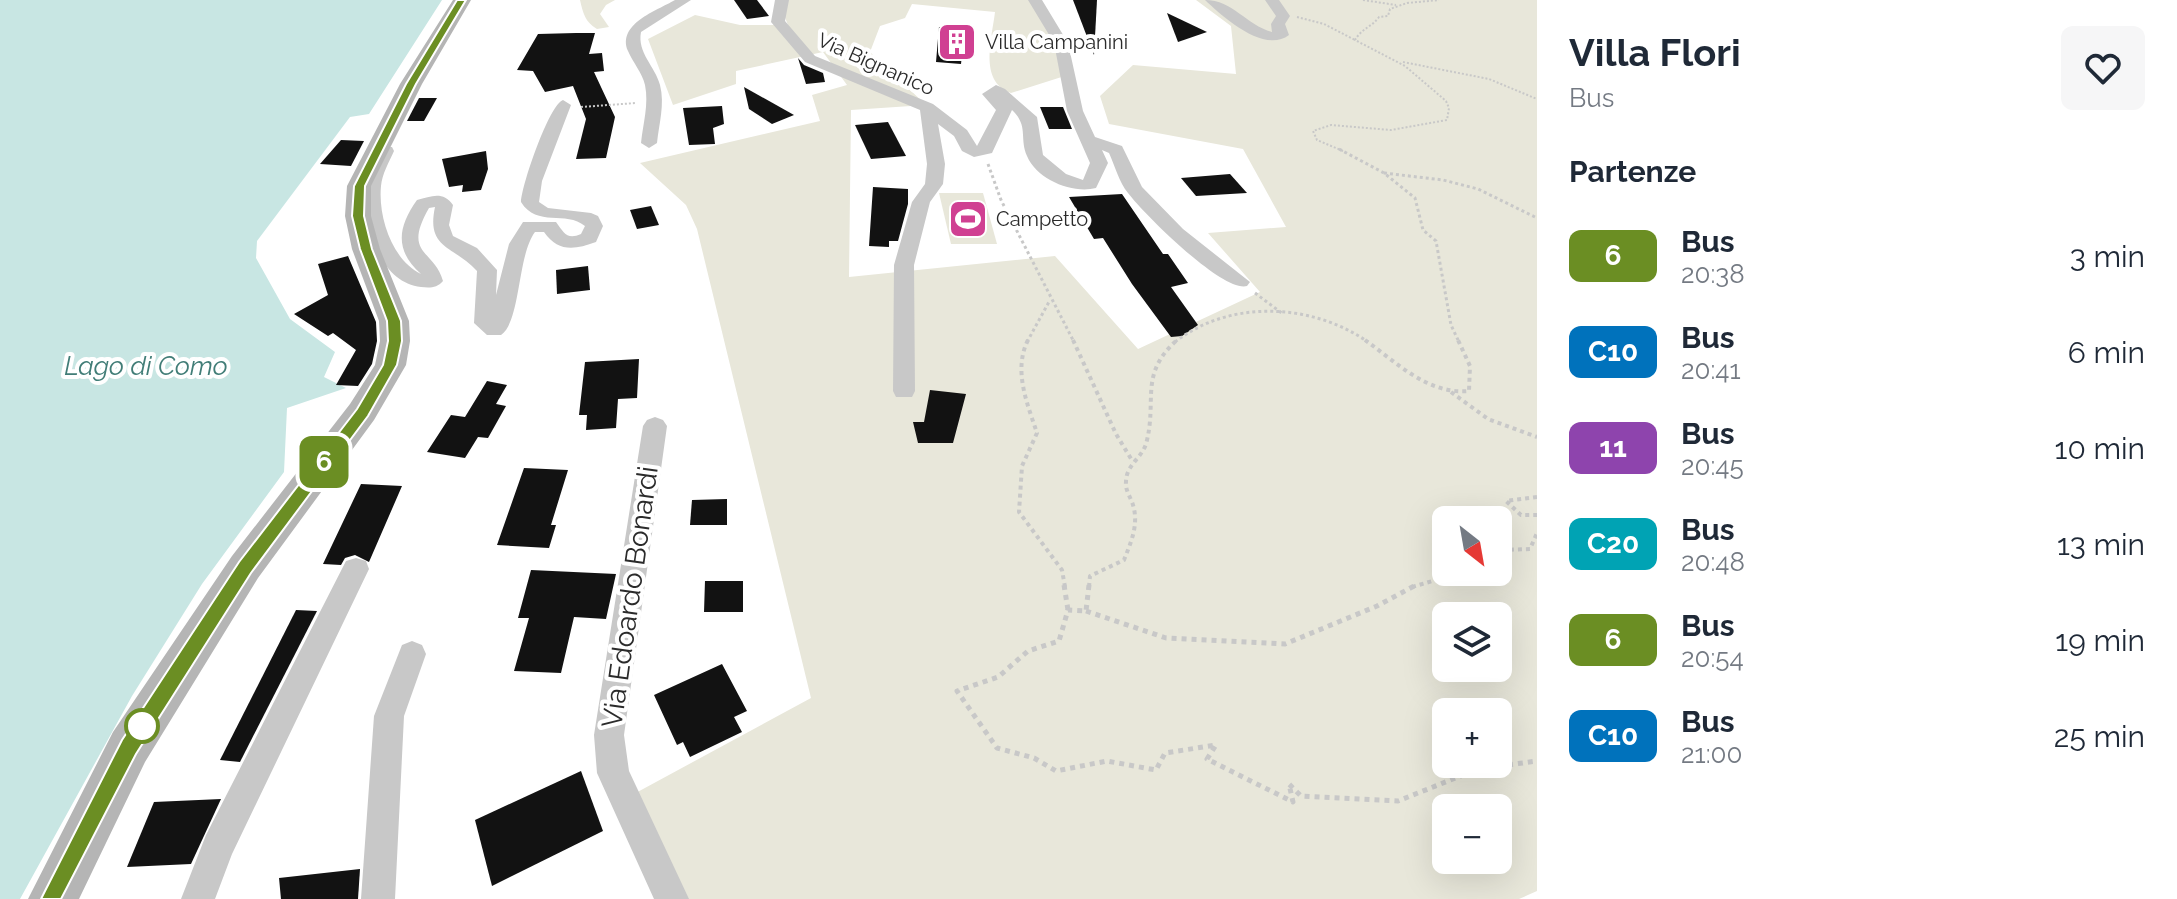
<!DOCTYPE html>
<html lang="it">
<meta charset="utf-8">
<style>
:root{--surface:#fff;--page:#f6f6f7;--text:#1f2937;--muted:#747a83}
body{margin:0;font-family:Raleway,sans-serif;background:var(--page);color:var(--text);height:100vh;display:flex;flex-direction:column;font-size:30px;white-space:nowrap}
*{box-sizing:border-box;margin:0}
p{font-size:26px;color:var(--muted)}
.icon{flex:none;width:44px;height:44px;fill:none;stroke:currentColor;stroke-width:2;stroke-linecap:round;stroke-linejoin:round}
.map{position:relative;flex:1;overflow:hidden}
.panel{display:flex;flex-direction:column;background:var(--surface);width:640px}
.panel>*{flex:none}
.badge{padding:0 16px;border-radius:12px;font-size:28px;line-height:52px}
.needle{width:52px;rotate:149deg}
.controls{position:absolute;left:1432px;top:506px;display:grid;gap:16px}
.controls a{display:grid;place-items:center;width:80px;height:80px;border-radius:12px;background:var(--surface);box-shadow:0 8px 32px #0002;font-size:40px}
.map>.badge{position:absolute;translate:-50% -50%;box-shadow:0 0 0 4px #fff}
h2{padding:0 32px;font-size:30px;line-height:72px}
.round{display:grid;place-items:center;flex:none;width:84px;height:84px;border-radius:12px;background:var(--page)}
.summary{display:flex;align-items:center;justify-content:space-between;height:136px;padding:0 32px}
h1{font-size:38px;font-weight:700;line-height:60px}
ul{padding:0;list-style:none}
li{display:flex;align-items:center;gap:24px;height:96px;padding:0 32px}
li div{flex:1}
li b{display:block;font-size:30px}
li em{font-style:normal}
li .badge{min-width:88px;font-weight:700;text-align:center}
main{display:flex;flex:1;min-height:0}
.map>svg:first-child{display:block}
.green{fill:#e8e7da;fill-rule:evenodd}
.water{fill:#c8e6e3}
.building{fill:#121212}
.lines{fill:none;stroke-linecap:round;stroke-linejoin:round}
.path-far3{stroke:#c8c8c8;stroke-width:2;stroke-dasharray:2 2;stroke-linecap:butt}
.path-far2{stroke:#c8c8c8;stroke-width:3;stroke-dasharray:3 3;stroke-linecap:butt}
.path-far1{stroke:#c8c8c8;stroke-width:4;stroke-dasharray:4 4;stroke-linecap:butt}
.path{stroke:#c8c8c8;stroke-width:5;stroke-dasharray:5 5;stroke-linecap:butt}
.street{fill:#c8c8c8;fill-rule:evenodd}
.secondary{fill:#b5b5b5;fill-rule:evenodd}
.line{fill:#6b8e23;stroke:#fff;stroke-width:2}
.stop-dot{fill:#fff;stroke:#6b8e23;stroke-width:4}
.labels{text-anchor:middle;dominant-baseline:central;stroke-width:8;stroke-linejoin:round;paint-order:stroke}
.far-poi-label{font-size:20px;fill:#2b2b2b;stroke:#fff;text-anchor:start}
.far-street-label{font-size:20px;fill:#2b2b2b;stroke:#fff}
.water-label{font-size:26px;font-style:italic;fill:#417d77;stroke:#fff}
.near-street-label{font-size:28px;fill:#2b2b2b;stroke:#fff}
</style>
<main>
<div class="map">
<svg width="1537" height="899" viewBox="0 0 1537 899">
<rect width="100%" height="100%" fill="#fff"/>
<g class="green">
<path d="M 580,0 L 615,0 L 606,5 L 600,14 L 609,27 L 597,29 C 585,22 583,13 580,0 Z"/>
<path d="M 778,0 L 1038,0 L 1068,42 L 1071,74 L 1011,93 C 978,82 992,38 995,12 L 912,4 L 905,18 L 880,26 L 870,52 L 926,105 L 851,110 L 849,277 L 1055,256 L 1138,349 L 1260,292 L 1208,233 L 1286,227 L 1243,149 L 1109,124 L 1100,96 L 1133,65 L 1236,74 L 1231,26 L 1196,0 L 1537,0 L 1537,891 L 1519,899 L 687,899 L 632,795 L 811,698 L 697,229 L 686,205 L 640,163 L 820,121 L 812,95 L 847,85 L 823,52 L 736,71 L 736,84 L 673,105 L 648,39 L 695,15 L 740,25 L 788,25 ZM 1446,520 L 1498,520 L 1498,572 L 1446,572 ZM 1446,616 L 1498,616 L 1498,668 L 1446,668 ZM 1446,712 L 1498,712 L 1498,764 L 1446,764 ZM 1446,808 L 1498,808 L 1498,860 L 1446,860 Z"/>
<path d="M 939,193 L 983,193 L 997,244 L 951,244 Z"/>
</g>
<path class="water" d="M 0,0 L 442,0 L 369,114 L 350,117 L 257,241 L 256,258 L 290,319 L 335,352 L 324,377 L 346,388 L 287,408 L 284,472 L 202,584 L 132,696 L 20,899 L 0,899 Z"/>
<g class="building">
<path d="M 734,0 L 757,0 L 769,16 L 747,19 Z"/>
<path d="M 1073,0 L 1097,0 L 1094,55 Z"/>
<path d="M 1167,13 L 1207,32 L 1178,42 Z"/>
<path d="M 939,27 L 975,30 L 975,56 L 962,55 L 961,64 L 936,62 Z"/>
<path d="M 576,33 L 595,33 L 589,54 L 602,53 L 604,71 L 594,72 L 615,117 L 606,158 L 576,159 L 586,119 L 573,86 L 545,92 L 533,71 L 517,70 L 538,34 Z"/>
<path d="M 798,58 L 804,65 L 823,73 L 825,82 L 806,84 Z"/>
<path d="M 744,87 L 794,115 L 772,124 L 749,109 Z"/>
<path d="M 419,98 L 437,98 L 424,121 L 407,121 Z"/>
<path d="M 722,106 L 724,124 L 713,128 L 715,144 L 689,145 L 683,108 Z"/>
<path d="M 1040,107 L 1063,107 L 1072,129 L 1049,129 Z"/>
<path d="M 888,122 L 906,156 L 871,159 L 855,125 Z"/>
<path d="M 341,140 L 364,141 L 351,166 L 320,164 Z"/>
<path d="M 486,151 L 488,169 L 481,190 L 462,192 L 463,185 L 449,187 L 442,159 Z"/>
<path d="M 1230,174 L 1247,193 L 1196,196 L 1181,178 Z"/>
<path d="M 873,187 L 908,189 L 908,204 L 898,241 L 889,241 L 889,247 L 869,246 Z"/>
<path d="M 1122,194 L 1163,254 L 1168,254 L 1188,283 L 1171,287 L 1198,325 L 1182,336 L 1171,337 L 1132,284 L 1103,238 L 1094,239 L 1069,197 Z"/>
<path d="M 651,206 L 659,225 L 637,229 L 630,210 Z"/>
<path d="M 348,256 L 376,322 L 377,341 L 372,364 L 358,386 L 336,385 L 356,350 L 333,333 L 328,336 L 294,314 L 328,295 L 318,264 Z"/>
<path d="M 588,266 L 590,290 L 557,294 L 556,270 Z"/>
<path d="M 639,359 L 637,398 L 618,399 L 616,428 L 586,430 L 587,415 L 579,415 L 585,362 Z"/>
<path d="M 487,381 L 507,385 L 496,404 L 506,406 L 488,438 L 478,437 L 465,458 L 427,452 L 451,415 L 465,417 Z"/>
<path d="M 930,390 L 966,394 L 953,443 L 918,443 L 913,422 L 924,422 Z"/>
<path d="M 524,468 L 568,470 L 551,525 L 556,525 L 549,548 L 497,545 Z"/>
<path d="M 361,484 L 402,486 L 369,562 L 355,555 L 345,558 L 341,565 L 323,564 Z"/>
<path d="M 727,499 L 727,525 L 690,525 L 692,500 Z"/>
<path d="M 531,570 L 616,574 L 606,619 L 574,617 L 561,673 L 514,671 L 529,618 L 518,618 Z"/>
<path d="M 705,581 L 743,581 L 743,612 L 704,612 Z"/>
<path d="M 296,610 L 317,611 L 240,762 L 220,760 Z"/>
<path d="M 722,664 L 747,711 L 734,717 L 742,732 L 690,757 L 683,742 L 677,745 L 654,695 Z"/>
<path d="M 581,771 L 603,831 L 492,886 L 475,820 Z"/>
<path d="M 221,799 L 191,864 L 127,867 L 154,802 Z"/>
<path d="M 360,869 L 358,899 L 281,899 L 279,878 Z"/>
</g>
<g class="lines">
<g class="path-far3">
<path d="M 1363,0 L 1396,5"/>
<path d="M 1297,17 L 1324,24 L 1355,40"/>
<path d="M 1403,62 L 1489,79 L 1537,99"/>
<path d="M 581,107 L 636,103"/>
<path d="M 1343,151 L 1317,140 L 1313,131 L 1331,125 L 1391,130 L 1447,120 L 1449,108 L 1446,101 L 1405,66 L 1355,40 C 1362,28 1372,27 1379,17 L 1388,16 L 1390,9 L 1407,3 L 1439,0"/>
</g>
<g class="path-far2">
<path d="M 1339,149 L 1384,173 L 1415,198 L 1423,230 L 1436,241 L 1451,325 L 1459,342"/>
<path d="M 988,164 L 1001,200 L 1074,342"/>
<path d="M 1384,173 L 1443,180 L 1478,189 L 1537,218"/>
<path d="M 1255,293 L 1283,314"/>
<path d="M 1027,342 L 1050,300"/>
<path d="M 1175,342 C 1230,299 1312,303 1368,342"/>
</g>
<g class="path-far1">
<path d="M 1028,340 C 1013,370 1027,403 1037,433 L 1022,466 L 1019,512 L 1062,570 L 1065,587"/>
<path d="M 1073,340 L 1116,434 L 1133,462"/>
<path d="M 1365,340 C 1396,362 1428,395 1469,391 L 1470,366 L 1458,340"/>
<path d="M 1451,392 L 1488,419 L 1537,437"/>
<path d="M 1537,497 L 1506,501 L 1521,515 L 1537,515"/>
<path d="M 1498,557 L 1502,550 L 1530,549 L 1537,533"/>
<path d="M 1089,587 L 1090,576 L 1124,560 C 1131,542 1139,525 1133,505 C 1131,498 1125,490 1126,482 C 1126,465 1141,459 1146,444 C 1158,400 1138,375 1177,340"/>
<path d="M 1412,587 L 1463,572"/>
</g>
<g class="path">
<path d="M 1064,585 L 1068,610"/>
<path d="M 1089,585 L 1086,611 L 1068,610 L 1059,641 L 1028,651 L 998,677 L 957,691 L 997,748 L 1034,758 L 1056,771 L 1107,761 L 1156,770 L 1165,753 L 1216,745 L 1207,759 L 1293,802 L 1289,784 L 1301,796 L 1398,801 L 1478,769 L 1537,761"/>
<path d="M 1086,611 L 1166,638 L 1285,644 L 1377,606 L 1416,585"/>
</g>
<g class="street">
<path d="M 675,0 L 691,0 L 641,32 C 637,53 655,66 660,85 C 665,104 659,124 657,143 L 649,148 L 641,143 C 643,124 649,104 645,85 C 642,72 633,63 628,51 C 617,24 656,11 675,0 Z"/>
<path d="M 775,0 L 789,0 L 785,21 L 815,56 L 933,104 L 967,130 L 977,146 L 996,110 L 982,94 L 996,85 L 1005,89 L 1037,117 L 1043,155 L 1066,174 L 1083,180 L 1090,163 L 1067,111 L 1054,43 L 1028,0 L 1042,0 L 1068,43 L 1083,111 L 1095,137 L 1122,146 L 1142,187 L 1183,229 L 1250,282 L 1247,286 C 1223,293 1144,214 1128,193 C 1119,182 1115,166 1109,153 L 1102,150 L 1108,163 L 1096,188 C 1073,194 1037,180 1027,156 C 1019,138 1029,126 1012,110 L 992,153 L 974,157 L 962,151 L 954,136 L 938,124 L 945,164 L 943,184 L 930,202 L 914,265 L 915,391 L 912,397 L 896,397 L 893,391 L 894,265 L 912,202 L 925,184 L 927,164 L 920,110 L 805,62 L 771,22 Z"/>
<path d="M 1205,0 C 1233,0 1246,25 1272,32 L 1271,24 L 1276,16 L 1265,0 L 1279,0 L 1290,16 L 1285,24 L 1289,35 C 1264,54 1223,17 1205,0 Z"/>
<path d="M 563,100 L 571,105 L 542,181 L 539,202 L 548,208 L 591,213 L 598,216 L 603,226 L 596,242 C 574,250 558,252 544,232 L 535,232 C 517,256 521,321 501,335 L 487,335 L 474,323 L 477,271 C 453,245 426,249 435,207 L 429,208 C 402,255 434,249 443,281 C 437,288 430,288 421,287 C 380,283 360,222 363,187 C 364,174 373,159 380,147 L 392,147 L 394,151 C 389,162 382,174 381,186 C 378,217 392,260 421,274 C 395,251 397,228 417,200 C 432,196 443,191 453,205 L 449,225 L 453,236 L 477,248 L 497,270 L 496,295 L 509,244 L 523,222 L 556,222 C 564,233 567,240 581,234 L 585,226 C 566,210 537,228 521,202 C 522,184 549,105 563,100 Z"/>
<path d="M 655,417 L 663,420 L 667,426 L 624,735 L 629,771 L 689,899 L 654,899 L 597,773 L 594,735 L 643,426 L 647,420 Z"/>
<path d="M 356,558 L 366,561 L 369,569 L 232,854 L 215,899 L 181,899 L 206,835 L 346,561 Z"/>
<path d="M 412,641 L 422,645 L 426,654 L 404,716 L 395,899 L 361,899 L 374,716 L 402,645 Z"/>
</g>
<path class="secondary" d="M 453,0 L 471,0 L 422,84 L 371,186 L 371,216 L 380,249 L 409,321 L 410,341 L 406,365 L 374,420 L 258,578 L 145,762 L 79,899 L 28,899 L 113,732 L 232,556 L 350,404 L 375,365 L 380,341 L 379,321 L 352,249 L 345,216 L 347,186 L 400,84 Z"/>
</g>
<path class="line" d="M 457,0 L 466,0 L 416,84 L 365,186 L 364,216 L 372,249 L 401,321 L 402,341 L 397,365 L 368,416 L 251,573 L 136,754 L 61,899 L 41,899 L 45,891 L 122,740 L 239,562 L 357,409 L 383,365 L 388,341 L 387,321 L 360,249 L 352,216 L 354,186 L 406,84 Z"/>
<defs>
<g id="building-square" transform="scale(2)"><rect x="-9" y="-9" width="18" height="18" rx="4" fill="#d04092" stroke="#fff"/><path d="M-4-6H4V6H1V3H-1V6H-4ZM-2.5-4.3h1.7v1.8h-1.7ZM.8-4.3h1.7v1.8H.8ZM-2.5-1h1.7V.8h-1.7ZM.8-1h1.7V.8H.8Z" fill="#fff"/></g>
<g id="stadium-square" transform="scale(2)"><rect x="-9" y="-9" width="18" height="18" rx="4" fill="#d04092" stroke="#fff"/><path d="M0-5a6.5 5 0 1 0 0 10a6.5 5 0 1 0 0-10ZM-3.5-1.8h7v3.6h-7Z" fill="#fff"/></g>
</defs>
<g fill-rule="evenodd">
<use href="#building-square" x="957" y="42"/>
<use href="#stadium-square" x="968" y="219"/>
</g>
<circle class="stop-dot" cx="142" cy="726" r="16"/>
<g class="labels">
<g class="far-poi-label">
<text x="985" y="42">Villa Campanini</text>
<text x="996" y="219">Campetto</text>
</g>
<g class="far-street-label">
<text transform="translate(876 64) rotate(24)">Via Bignanico</text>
</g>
<g class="water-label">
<text x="146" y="366">Lago di Como</text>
</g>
<g class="near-street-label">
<text transform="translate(630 597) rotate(-82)">Via Edoardo Bonardi</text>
</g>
</g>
</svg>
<div class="controls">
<a><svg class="needle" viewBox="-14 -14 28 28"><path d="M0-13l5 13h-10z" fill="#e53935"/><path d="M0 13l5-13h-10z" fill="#747a83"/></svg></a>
<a><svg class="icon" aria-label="layers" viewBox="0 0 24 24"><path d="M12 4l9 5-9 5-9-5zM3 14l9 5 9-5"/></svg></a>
<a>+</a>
<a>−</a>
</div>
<b class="badge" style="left:324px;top:462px;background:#6b8e23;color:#fff">6</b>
</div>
<section class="panel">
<div class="summary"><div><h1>Villa Flori</h1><p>Bus</p></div><a class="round"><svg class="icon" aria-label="heart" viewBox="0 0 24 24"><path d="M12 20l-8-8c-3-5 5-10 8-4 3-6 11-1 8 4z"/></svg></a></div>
<h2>Partenze</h2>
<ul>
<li><span class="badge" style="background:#6b8e23;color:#fff">6</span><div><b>Bus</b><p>20:38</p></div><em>3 min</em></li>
<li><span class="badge" style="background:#0072bc;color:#fff">C10</span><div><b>Bus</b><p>20:41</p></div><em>6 min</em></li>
<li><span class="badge" style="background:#8e44ad;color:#fff">11</span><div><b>Bus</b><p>20:45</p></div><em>10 min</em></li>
<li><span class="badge" style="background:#00a3b4;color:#fff">C20</span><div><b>Bus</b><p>20:48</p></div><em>13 min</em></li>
<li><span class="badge" style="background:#6b8e23;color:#fff">6</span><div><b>Bus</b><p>20:54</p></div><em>19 min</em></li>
<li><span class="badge" style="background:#0072bc;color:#fff">C10</span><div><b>Bus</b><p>21:00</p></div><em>25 min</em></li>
</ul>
</section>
</main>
